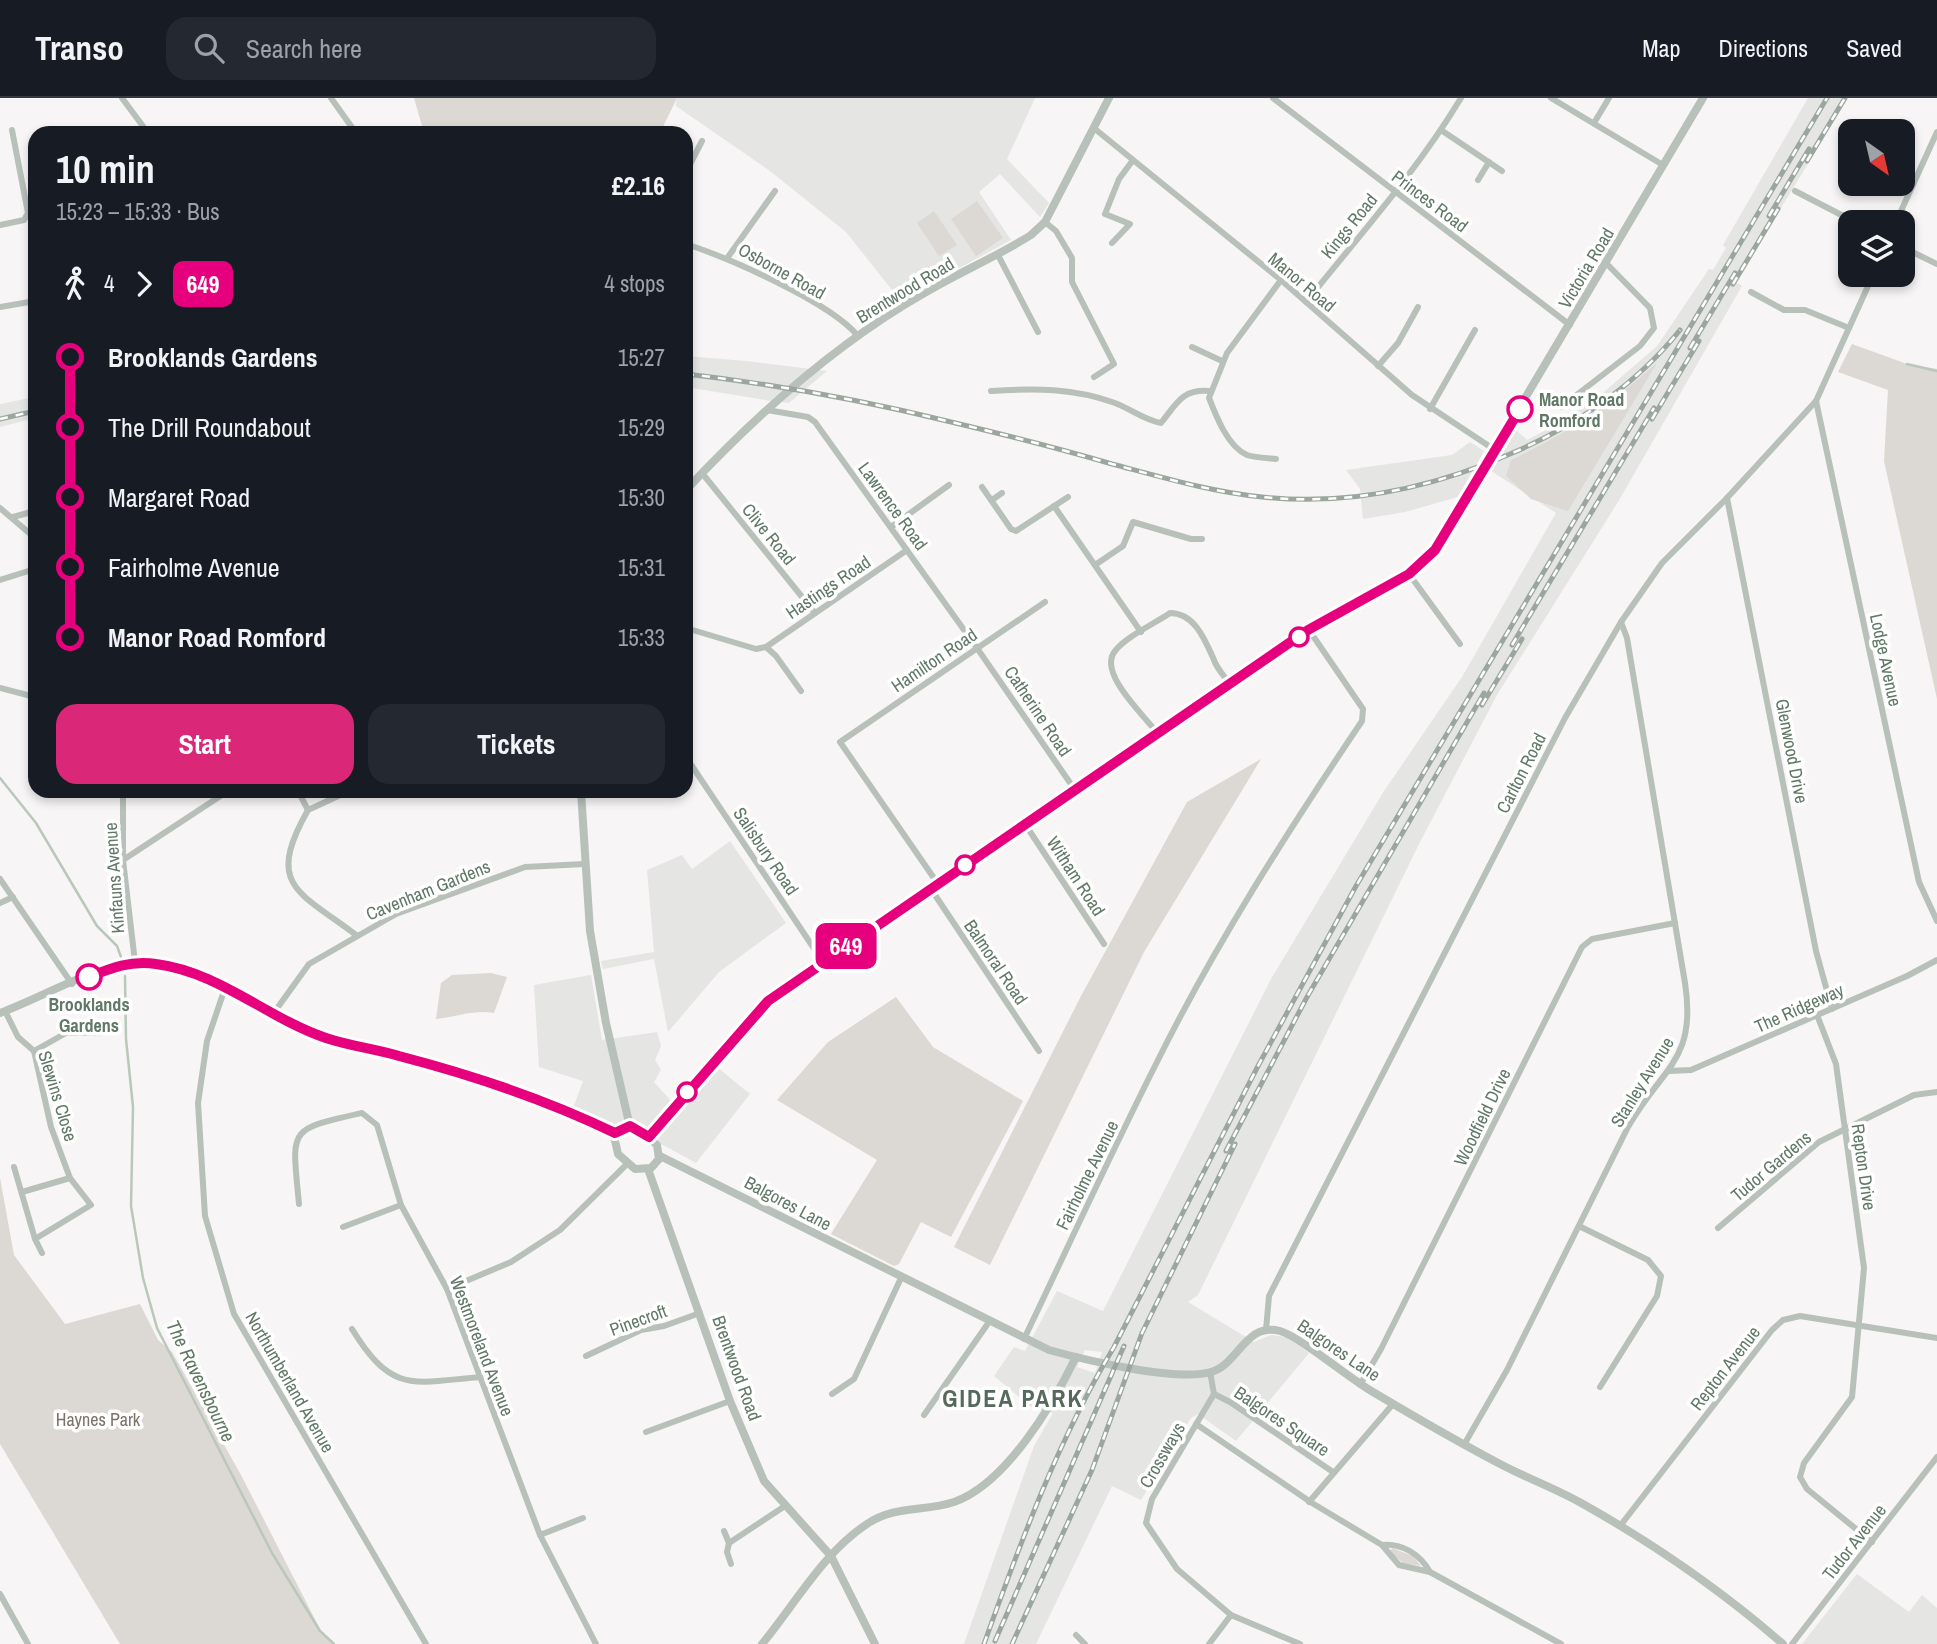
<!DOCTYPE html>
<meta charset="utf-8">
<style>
:root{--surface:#171b24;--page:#242831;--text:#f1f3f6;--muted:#9ea1a6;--line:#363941;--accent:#db2777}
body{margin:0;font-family:"Archivo Narrow",sans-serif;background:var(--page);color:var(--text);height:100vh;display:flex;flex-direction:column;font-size:26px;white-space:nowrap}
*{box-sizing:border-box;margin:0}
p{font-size:23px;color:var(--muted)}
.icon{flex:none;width:38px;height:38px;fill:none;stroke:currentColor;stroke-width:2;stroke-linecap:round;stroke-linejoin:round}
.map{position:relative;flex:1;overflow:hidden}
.sheet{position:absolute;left:28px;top:28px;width:665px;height:672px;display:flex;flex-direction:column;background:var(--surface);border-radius:21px;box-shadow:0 4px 10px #0003}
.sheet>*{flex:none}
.badge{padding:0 14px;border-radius:10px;font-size:24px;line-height:46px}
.needle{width:46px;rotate:146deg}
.buttons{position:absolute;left:1838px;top:21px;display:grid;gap:14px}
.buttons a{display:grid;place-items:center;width:77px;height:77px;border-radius:14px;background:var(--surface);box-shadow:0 4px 10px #0003;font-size:35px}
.map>.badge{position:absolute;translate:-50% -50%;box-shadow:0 0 0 4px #fff}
.legs{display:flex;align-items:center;gap:10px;height:77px;padding:0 28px;font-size:23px}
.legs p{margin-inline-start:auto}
.overview{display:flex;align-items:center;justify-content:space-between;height:119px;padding:0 28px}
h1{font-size:38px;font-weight:700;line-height:52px}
.button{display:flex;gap:14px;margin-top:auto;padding:14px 28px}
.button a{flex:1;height:80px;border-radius:21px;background:var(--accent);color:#fff;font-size:28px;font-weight:700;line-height:80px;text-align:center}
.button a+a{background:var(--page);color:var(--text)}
ul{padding:0 28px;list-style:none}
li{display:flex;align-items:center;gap:24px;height:70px;font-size:26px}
li i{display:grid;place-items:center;width:10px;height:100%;margin:0 9px;background:currentColor}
li i::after{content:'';width:18px;height:18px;margin:-9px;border:5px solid;border-radius:50%;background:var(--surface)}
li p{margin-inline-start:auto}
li:first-child i{background:linear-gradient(#0000 50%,currentColor 0)}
li:last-child i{background:linear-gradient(currentColor 50%,#0000 0)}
header{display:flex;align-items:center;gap:42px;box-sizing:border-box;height:98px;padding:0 35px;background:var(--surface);border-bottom:2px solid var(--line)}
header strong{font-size:33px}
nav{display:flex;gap:38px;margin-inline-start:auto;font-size:24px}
.search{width:490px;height:63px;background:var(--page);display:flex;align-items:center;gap:18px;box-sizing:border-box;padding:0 24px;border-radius:21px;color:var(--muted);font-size:26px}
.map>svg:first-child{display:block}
.built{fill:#e5e5e4;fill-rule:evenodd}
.green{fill:#dcd8d4}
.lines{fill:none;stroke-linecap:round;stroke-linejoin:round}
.stream{stroke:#bac8bb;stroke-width:2.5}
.minor{stroke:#b8c0ba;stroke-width:6}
.tertiary{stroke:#b8c0ba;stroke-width:8}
.rail-casing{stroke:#9ba79e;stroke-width:5}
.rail{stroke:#fff;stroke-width:2.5;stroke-dasharray:8;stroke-linecap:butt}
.line-1-casing{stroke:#fff;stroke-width:16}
.line-1{stroke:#e6007e;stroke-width:10}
.stop-1-dot{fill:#fff;stroke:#e6007e;stroke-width:3.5}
.labels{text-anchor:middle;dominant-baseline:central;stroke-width:7;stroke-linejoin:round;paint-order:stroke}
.street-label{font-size:18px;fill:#607866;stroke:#fff}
.stop-label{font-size:18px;font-weight:bold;fill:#607866;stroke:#fff;text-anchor:start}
.park-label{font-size:18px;fill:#7b7367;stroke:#fff}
.water-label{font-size:19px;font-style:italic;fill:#5f7861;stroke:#fff}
.district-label{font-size:24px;font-weight:bold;letter-spacing:2px;fill:#56695b;stroke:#fff}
</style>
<header>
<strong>Transo</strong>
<div class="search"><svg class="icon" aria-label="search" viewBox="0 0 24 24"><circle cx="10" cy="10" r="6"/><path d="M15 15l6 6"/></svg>Search here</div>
<nav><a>Map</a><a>Directions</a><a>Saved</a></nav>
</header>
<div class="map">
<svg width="1937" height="1546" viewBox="0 0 1937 1546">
<rect width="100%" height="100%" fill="#f7f5f5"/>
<g class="built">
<path d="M 677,0 L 1035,0 L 1007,61 L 1049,105 L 1040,119 L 1000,76 L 979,94 L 1011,142 L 900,202 L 846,134 L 770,73 L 676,8 Z"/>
<path d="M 1808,0 L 1848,0 L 1736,184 L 1742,188 L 1618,404 L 1497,597 L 1419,746 L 1198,1197 L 1188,1204 L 1254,1244 L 1271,1237 L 1287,1239 L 1309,1255 L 1236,1343 L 1198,1316 L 1191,1320 L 1141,1402 L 1112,1388 L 1036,1546 L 964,1546 L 1034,1348 L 1053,1315 L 1031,1309 L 994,1278 L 1014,1249 L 1025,1253 L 1057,1193 L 1103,1213 L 1271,881 L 1384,693 L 1462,579 L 1556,415 L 1491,373 L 1516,332 L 1527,342 L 1561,324 L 1604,294 L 1657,248 L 1709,171 L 1713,172 L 1726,150 L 1723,147 ZM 1085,1252 L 1102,1254 L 1095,1275 L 1077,1269 Z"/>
<path d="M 686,258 L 746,263 L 827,273 L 789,305 L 771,303 L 686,289 Z"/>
<path d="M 35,299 L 35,320 L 0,329 L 0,306 Z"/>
<path d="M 1470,344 L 1484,353 L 1458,399 L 1405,414 L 1363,421 L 1360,391 L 1346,372 L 1452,357 Z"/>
<path d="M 730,743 L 786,825 L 719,874 L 668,934 L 654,861 L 603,871 L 601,863 L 654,854 L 647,772 L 682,757 L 692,771 Z"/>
<path d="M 591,877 L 602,942 L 657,934 L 661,948 L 655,962 L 661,972 L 654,984 L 680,1013 L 718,970 L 750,996 L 696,1065 L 630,1029 L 615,1035 L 571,1016 L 583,983 L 539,969 L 534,887 Z"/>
<path d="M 1857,1476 L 1909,1514 L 1922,1497 L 1937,1510 L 1937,1546 L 1802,1546 Z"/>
</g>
<g class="green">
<path d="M 414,0 L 677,0 L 660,35 L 620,35 L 597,31 L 570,35 L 424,35 Z"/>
<path d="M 977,103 L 1003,140 L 976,158 L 951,121 Z"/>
<path d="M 934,113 L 957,147 L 939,158 L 917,125 Z"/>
<path d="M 1852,246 L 1907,266 L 1937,271 L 1937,601 L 1884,363 L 1888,292 L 1838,274 Z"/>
<path d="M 1657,265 L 1568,413 L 1531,401 L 1506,378 L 1511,362 C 1570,334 1608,308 1657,265 Z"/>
<path d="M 1261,661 L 1144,854 L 990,1167 L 954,1149 L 1081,898 L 1187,704 Z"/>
<path d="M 491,875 L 507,879 L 494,915 C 475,911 455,919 436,921 L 441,885 L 452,877 Z"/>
<path d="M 896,899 L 933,949 L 1023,1003 L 951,1139 L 921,1124 L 899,1166 L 894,1168 L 831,1136 L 877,1062 L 777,1002 L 828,944 Z"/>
<path d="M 0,1080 L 14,1157 L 65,1226 L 140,1206 L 158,1242 L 172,1254 L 241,1377 L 321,1533 L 333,1546 L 120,1546 L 0,1346 Z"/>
<path d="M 1392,1450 L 1413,1458 L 1421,1468 L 1403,1465 L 1390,1454 Z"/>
</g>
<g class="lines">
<g class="stream">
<path d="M 1907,266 L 1937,273"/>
<path d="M 0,680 L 36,725 L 97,828 L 117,848 L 121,859"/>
<path d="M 125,878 L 126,941 L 133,1009 L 131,1108 L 143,1180 L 157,1230 L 272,1455 L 320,1533 L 334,1546"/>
</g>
<g class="minor">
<path d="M 122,0 L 148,35"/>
<path d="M 331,0 L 356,35"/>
<path d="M 1273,0 L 1570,227"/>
<path d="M 1551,0 L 1663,67"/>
<path d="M 1594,25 L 1609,0"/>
<path d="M 1095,31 L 1281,182 L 1412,297 L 1495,352"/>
<path d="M 1441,32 L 1502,73"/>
<path d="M 686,74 L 702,43"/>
<path d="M 1478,82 L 1489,64"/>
<path d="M 1795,93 L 1855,124"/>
<path d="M 1045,124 L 1056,133 L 1072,160 L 1072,184 L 1114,266 L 1094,279"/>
<path d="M 1896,124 L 1937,34"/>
<path d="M 0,127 L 24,122 L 28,115 L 12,32"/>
<path d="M 1112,145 L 1130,126 L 1105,116 L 1119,81 L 1133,62"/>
<path d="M 686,146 C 729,160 830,204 858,238"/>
<path d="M 1902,149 L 1937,166"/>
<path d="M 998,157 L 1038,234"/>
<path d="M 728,159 L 775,93"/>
<path d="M 1751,194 L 1784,212 L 1805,212 L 1849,230"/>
<path d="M 1306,204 C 1359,138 1417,73 1461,0"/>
<path d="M 0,209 L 35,203"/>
<path d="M 1192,249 L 1222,263"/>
<path d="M 1378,268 L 1398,245 L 1418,209"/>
<path d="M 991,293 C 1034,290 1074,290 1115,305 C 1131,311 1144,322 1161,325 C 1177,305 1182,291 1209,293"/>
<path d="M 1816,303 L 1919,784 L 1937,823"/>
<path d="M 1561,309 L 1640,248 L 1654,230 L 1650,210 L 1607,166"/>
<path d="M 1430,311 L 1475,232"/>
<path d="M 767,312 L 808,319 L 815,324 L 977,550 L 1075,692"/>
<path d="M 1276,361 C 1267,360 1256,360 1247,357 C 1228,349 1216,318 1209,300 L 1227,255 L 1281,182"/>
<path d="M 702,375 L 815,515"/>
<path d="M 982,389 L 1011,431 L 1016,433 L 1068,399"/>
<path d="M 1727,400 L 1816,853 L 1832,911"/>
<path d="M 992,402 L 1002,395"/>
<path d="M 1054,408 L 1141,534"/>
<path d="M 0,410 L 35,440"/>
<path d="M 13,419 L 35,413"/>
<path d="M 891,429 L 949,387"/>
<path d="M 1095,467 L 1123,448 L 1133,424 L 1191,441 L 1202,441"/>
<path d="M 1409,476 L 1460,546"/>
<path d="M 0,482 L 35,471"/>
<path d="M 686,530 L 756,551 L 766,549 L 776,558 L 801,593"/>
<path d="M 766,549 L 907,452"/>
<path d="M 0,590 L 35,599"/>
<path d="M 1158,636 C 1145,618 1097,575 1115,553 C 1127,538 1154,526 1170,515 C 1195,515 1205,542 1214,562 C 1217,571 1225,579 1230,586"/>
<path d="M 686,659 L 823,864"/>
<path d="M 123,693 L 123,762 L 135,864"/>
<path d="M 298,693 L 308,712"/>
<path d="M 349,693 L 308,712 C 265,788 298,793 356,837"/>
<path d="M 1025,726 L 1104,846"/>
<path d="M 123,762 L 228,693"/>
<path d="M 0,781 L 72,886"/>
<path d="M 938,786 L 840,644 L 1045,504"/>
<path d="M 931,791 L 1039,953"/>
<path d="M 0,805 L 13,799"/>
<path d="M 225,890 L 207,943 L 198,1005 L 205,1118 L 234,1216 L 426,1546"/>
<path d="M 5,913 L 18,939 L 34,953 L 51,1029 L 70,1080 L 91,1107 L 35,1141"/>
<path d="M 273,916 L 309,866 L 396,816 L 525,769 L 585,766"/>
<path d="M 1817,917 L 1836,966 L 1864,1170 L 1852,1299 L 1804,1365 L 1800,1379 L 1807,1391 L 1872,1444"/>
<path d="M 34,953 L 66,935 L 109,934"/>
<path d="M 1669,973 L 1691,972 L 1907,878 L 1937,862"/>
<path d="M 14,1069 L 35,1141 L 42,1155"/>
<path d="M 22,1094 L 70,1080"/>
<path d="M 299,1106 C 292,1030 286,1032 362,1015 L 377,1027 L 401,1107 L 447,1191 L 540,1437 L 596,1546"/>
<path d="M 1579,1128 L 1648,1162 L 1661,1178 L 1657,1198 L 1600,1289"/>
<path d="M 343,1129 L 401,1107"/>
<path d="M 1718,1130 L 1819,1044 L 1914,997 L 1937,994"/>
<path d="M 447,1191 L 511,1164 L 560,1132 L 627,1066"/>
<path d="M 352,1231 C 392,1296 412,1285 480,1279"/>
<path d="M 1266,1232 L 1269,1198 L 1565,620 L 1621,524 L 1662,465 L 1727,400 L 1816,303 L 1873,177"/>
<path d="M 1024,1241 C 1068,1149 1111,1055 1157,964 C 1216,845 1288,733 1362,623 L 1363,611 L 1309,532"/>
<path d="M 586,1258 L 641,1232 L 664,1228 L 700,1215"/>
<path d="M 1210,1274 L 1214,1296 L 1152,1401 L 1146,1425 L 1177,1471 L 1231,1517 L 1300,1546"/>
<path d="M 1360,1287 L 1381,1251 L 1582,849 L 1592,841 L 1675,825"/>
<path d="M 832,1296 L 854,1281 L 901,1180"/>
<path d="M 1214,1296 L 1230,1304 L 1333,1374"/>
<path d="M 924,1317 L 989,1224"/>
<path d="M 1196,1326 L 1312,1405 L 1382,1447 L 1399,1467 L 1430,1474 L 1561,1546"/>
<path d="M 646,1334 L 730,1303"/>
<path d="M 1465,1345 L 1507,1272 L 1628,1029 C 1662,969 1697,963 1685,885 L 1627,540 L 1621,524"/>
<path d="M 1309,1404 L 1393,1306"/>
<path d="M 1620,1428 L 1772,1232 L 1783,1222 L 1800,1218 L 1937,1240"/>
<path d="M 724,1433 L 729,1445"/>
<path d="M 540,1437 L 583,1420"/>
<path d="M 1382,1447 C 1402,1445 1420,1456 1430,1474"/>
<path d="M 731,1466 L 727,1454 L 729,1445 L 785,1408"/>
<path d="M 0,1496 L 28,1546"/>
<path d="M 1076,1537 L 1085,1546"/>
<path d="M 1209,1546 L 1231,1517"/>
<path d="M 1792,1546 L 1937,1359"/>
</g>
<g class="tertiary">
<path d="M 686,392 C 757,316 837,244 928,193 C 962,173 998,158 1031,137 L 1045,124 L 1109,0"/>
<path d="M 581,693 L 590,833 L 606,925 L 630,1029"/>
<path d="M 0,915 C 39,901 100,865 139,864 C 207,864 262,917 324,939 C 349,948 375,951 401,958 C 473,978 547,1002 615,1035"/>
<path d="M 626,1029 L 639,1032 L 657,1047 L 659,1061 L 651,1070 L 635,1071 L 618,1056 L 614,1038 Z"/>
<path d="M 649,1039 L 768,903 L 1309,532 L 1409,476 L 1435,452 L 1703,0"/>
<path d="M 660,1058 L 1049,1252 C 1085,1262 1177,1284 1211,1274 C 1239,1266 1245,1224 1280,1233 C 1299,1238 1350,1281 1373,1294 C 1415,1319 1458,1344 1502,1367 C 1529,1381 1557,1391 1583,1406 C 1654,1446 1722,1493 1783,1546"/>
<path d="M 648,1071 L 730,1303 L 764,1383 L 831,1458 L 875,1546"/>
<path d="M 762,1546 C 795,1506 824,1454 867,1426 C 895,1407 924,1414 954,1404 C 1006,1386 1053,1306 1076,1259"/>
</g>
<g class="rail-casing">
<g id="rail">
<path d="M 1807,63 L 1845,0"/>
<path d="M 1769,118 L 1809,51"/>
<path d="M 1733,186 L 1778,111"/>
<path d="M 1690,250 L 1735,175"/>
<path d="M 686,276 C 774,286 861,302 947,323 C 1002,336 1057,350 1112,366 C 1161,379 1211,394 1262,399 C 1348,408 1432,390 1510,356 C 1574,329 1636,287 1680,232"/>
<path d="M 0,321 L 35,313"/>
<path d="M 1652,321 L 1699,243"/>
<path d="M 1512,547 L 1654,310"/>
<path d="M 1482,607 L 1522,541"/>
<path d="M 1226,1053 L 1307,899 L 1484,595"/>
<path d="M 995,1543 L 1124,1248"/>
<path d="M 984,1546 C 1021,1443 1058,1342 1114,1249 L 1258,968 L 1356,788 L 1827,0"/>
<path d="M 1012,1546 L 1092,1372 L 1142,1235 L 1235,1046"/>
</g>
</g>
<use href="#rail" class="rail"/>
</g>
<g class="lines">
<g class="line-1-casing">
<path id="line-1" d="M 89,879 C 111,870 131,862 156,866 C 219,874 267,920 326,940 C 350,948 375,951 399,958 C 472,977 547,1002 615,1035 L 630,1028 L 649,1039 L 768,903 L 1308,532 L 1409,476 L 1435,452 L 1520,311"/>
</g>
<use href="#line-1" class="line-1"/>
</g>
<g class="stop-1-dot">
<circle cx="1520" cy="311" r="12"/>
<circle cx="1299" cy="539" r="9"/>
<circle cx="965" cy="767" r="9"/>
<circle cx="89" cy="879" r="12"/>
<circle cx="687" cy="994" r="9"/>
</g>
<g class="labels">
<g class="street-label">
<text transform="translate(1430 103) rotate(37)">Princes Road</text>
<text transform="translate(1349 128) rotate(-51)">Kings Road</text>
<text transform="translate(1586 170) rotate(-59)">Victoria Road</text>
<text transform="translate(782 173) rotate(29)">Osborne Road</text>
<text transform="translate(1302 184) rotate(40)">Manor Road</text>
<text transform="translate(905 192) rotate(-31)">Brentwood Road</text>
<text transform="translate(893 408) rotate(54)">Lawrence Road</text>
<text transform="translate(769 436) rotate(51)">Clive Road</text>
<text transform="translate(828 489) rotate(-34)">Hastings Road</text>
<text transform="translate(934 562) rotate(-34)">Hamilton Road</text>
<text transform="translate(1886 562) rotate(78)">Lodge Avenue</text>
<text transform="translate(1038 613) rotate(56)">Catherine Road</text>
<text transform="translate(1792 653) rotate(79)">Glenwood Drive</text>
<text transform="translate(1521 675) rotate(-63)">Carlton Road</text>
<text transform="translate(766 753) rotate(56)">Salisbury Road</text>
<text transform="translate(1076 778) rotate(57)">Witham Road</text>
<text transform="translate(114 780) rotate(-94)">Kinfauns Avenue</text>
<text transform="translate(428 792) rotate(-22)">Cavenham Gardens</text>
<text transform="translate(996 864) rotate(56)">Balmoral Road</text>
<text transform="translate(1799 910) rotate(-24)">The Ridgeway</text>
<text transform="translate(1642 984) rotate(-58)">Stanley Avenue</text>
<text transform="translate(58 998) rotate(73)">Slewins Close</text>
<text transform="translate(1482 1019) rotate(-64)">Woodfield Drive</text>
<text transform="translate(1771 1068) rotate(-40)">Tudor Gardens</text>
<text transform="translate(1864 1069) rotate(82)">Repton Drive</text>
<text transform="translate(1087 1077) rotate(-64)">Fairholme Avenue</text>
<text transform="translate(788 1105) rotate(28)">Balgores Lane</text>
<text transform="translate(638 1222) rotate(-20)">Pinecroft</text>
<text transform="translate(482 1248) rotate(69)">Westmoreland Avenue</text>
<text transform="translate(1339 1252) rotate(34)">Balgores Lane</text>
<text transform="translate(737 1270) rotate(70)">Brentwood Road</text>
<text transform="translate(1725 1270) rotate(-52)">Repton Avenue</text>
<text transform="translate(290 1284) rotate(60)">Northumberland Avenue</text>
<text transform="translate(1282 1323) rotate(34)">Balgores Square</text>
<text transform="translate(1162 1357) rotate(-60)">Crossways</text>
<text transform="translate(1854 1444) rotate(-52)">Tudor Avenue</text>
</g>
<g class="stop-label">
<text x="1539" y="301">Manor Road<tspan x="1539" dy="21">Romford</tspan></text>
<text x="89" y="906" text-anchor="middle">Brooklands<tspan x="89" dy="21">Gardens</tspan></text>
</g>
<g class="park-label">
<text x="98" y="1321">Haynes Park</text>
</g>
<g class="water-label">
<text transform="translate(201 1283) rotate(64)">The Ravensbourne</text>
</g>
<g class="district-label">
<text x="1013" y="1300">GIDEA PARK</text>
</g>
</g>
</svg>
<div class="buttons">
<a><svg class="needle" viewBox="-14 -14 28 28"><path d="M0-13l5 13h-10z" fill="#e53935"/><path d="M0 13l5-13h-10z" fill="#9ea1a6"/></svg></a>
<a><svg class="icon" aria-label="layers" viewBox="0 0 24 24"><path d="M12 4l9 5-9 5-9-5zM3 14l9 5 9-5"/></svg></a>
</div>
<b class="badge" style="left:846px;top:848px;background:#e6007e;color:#fff">649</b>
<section class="sheet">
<div class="overview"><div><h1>10 min</h1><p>15:23 – 15:33 · Bus</p></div><b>£2.16</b></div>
<div class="legs"><svg class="icon" aria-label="walk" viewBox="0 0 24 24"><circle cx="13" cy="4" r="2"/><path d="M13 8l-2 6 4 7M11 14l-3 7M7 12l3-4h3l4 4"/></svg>4<svg class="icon" aria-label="forward" viewBox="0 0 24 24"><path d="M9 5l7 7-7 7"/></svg><b class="badge" style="background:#e6007e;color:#fff">649</b><p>4 stops</p></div>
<ul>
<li><i style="color:#e6007e"></i><b>Brooklands Gardens</b><p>15:27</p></li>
<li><i style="color:#e6007e"></i><span>The Drill Roundabout</span><p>15:29</p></li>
<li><i style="color:#e6007e"></i><span>Margaret Road</span><p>15:30</p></li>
<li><i style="color:#e6007e"></i><span>Fairholme Avenue</span><p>15:31</p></li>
<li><i style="color:#e6007e"></i><b>Manor Road Romford</b><p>15:33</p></li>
</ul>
<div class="button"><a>Start</a><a>Tickets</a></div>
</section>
</div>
